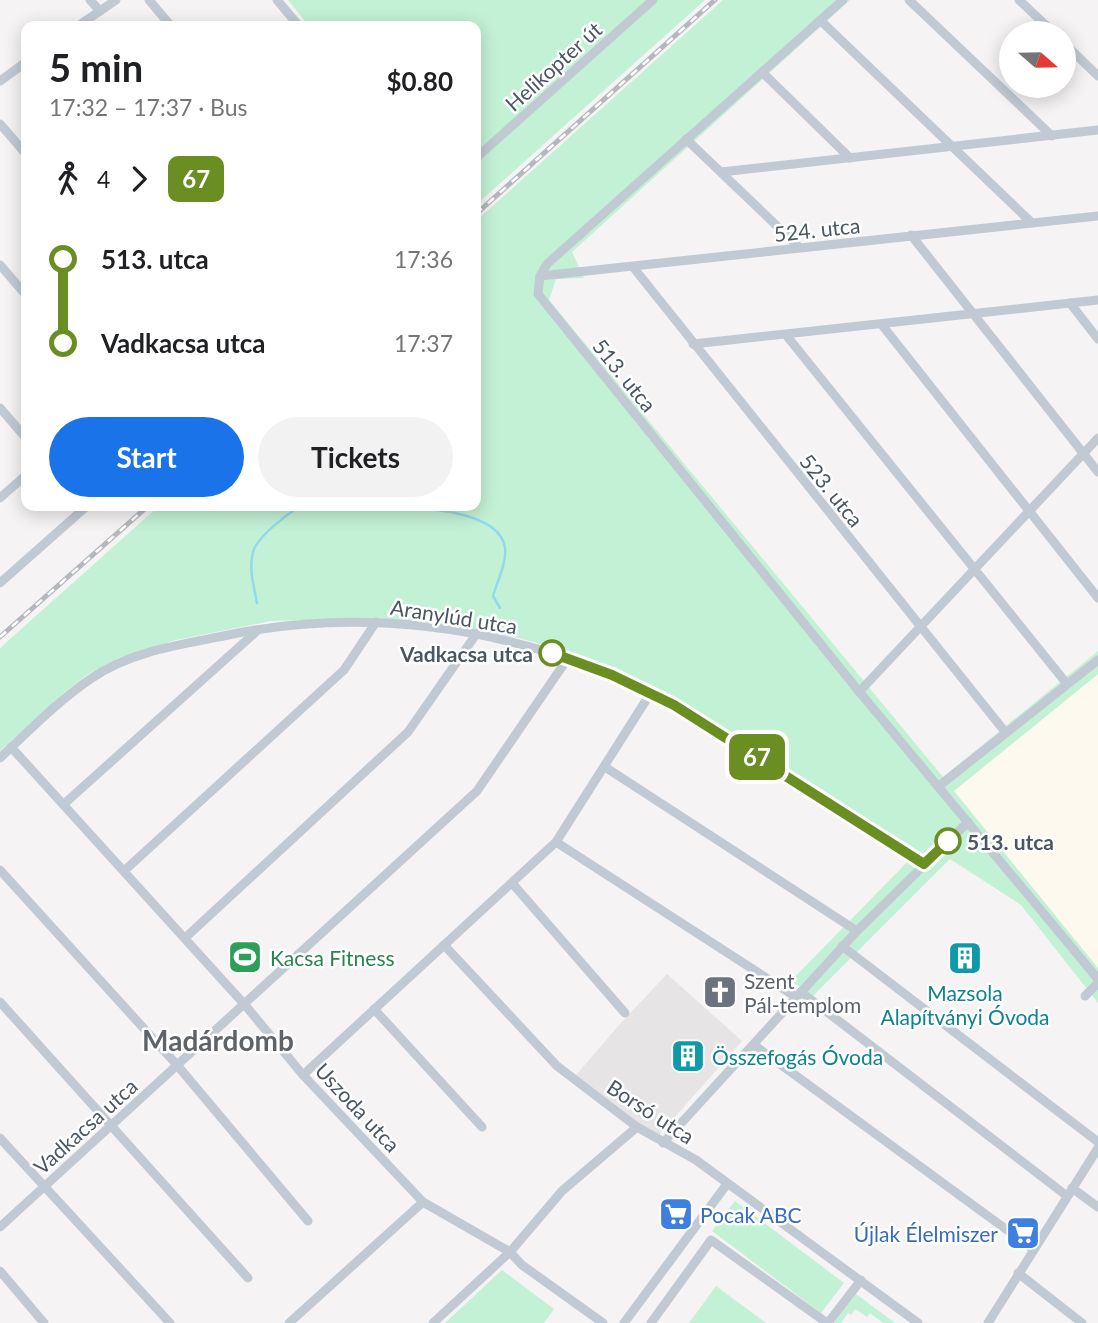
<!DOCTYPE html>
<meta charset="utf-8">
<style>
:root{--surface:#fff;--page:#f2f2f2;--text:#202124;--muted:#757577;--accent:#1a73e8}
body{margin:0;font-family:Lato,sans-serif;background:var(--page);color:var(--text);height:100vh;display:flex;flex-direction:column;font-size:26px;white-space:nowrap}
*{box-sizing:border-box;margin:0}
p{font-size:23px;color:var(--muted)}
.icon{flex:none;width:38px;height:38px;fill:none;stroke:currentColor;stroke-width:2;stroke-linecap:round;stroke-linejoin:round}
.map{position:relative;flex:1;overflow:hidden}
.side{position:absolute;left:21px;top:21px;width:460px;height:490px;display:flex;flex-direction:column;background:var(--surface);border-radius:14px;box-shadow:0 4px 18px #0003}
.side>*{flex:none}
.badge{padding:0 14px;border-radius:10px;font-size:24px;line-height:46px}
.needle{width:46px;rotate:110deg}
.buttons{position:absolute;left:999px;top:21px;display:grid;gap:14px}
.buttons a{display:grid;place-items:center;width:77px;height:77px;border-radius:50%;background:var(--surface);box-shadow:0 4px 18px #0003;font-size:35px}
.map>.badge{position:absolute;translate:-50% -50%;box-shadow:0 0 0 4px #fff}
.legs{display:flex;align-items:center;gap:10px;height:77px;padding:0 28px;font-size:23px}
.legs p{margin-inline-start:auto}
.headline{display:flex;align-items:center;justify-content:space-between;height:119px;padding:0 28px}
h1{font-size:38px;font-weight:700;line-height:52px}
.cta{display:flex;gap:14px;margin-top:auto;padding:14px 28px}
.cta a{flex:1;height:80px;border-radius:42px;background:var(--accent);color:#fff;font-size:28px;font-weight:700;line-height:80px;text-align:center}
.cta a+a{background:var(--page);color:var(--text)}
ul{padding:0 28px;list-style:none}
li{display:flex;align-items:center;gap:24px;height:84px;font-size:26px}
li i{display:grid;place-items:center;width:10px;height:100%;margin:0 9px;background:currentColor}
li i::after{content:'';width:18px;height:18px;margin:-9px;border:5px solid;border-radius:50%;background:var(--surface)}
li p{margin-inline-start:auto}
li:first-child i{background:linear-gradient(#0000 50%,currentColor 0)}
li:last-child i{background:linear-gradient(currentColor 50%,#0000 0)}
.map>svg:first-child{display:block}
.commercial{fill:#fdf9ef}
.education{fill:#e6e4e5}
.green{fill:#c3f1d5}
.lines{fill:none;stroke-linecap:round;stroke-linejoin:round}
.stream{stroke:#90daee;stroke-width:2.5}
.minor{stroke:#c1cad2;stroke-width:9}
.rail-casing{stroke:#b5b8bd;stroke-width:5}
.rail{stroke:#fff;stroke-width:2.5;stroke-dasharray:8;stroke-linecap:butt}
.line-1-casing{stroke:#fff;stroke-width:16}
.line-1{stroke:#6b8e23;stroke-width:10}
.stop-1-dot{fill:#fff;stroke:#6b8e23;stroke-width:3.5}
.labels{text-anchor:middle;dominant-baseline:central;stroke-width:5;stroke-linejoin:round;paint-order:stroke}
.street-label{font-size:21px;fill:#4a5661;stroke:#fff}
.stop-label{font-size:21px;font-weight:bold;fill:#4a5661;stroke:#fff;text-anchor:end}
.leisure-label{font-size:21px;fill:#27864d;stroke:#fff;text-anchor:start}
.worship-label{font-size:21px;fill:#5b616d;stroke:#fff;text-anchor:start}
.culture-label{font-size:21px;fill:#0d838f;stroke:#fff}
.shop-label{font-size:21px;fill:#366cbe;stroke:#fff;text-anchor:start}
.district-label{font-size:28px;font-weight:bold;fill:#5f6368;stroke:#fff}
</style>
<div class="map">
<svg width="1098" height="1323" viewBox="0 0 1098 1323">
<rect width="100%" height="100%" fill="#f5f3f3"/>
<path class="commercial" d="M 1098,674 L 1098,968 L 954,791 Z"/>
<path class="education" d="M 667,974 L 742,1041 L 659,1135 L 639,1123 L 576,1075 L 620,1024 Z"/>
<g class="green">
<path d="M 288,0 L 705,0 L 476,205 L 476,26 L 309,26 Z"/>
<path d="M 723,0 L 850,0 L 572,252 L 584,278 L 556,279 L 549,300 L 943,777 L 1098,651 L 1098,674 L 954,791 L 1098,968 L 1098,1003 L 1021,905 L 950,859 L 813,996 L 791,981 L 916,853 L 697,713 L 653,689 L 566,651 L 519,638 L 472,629 L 374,618 L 271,621 L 176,640 L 118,658 L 90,673 L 66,691 L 0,751 L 0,648 L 159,506 L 476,506 L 476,221 Z"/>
<path d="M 735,1201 L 844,1283 L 821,1313 L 712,1231 Z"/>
<path d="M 502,1270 L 554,1309 L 544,1323 L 445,1323 Z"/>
<path d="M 716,1286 L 766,1323 L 689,1323 Z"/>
<path d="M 856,1294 L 895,1323 L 883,1323 L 870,1313 L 867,1317 L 855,1309 L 851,1315 L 848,1313 L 841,1323 L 834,1323 Z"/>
</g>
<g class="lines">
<g class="stream">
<path d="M 374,506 C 407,507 500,507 505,548 C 507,562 497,582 493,596 L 500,608"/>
<path d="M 257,603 C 254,587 247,563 255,547 C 263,533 286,515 300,506"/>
</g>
<g class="minor">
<path d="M 90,0 L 100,11"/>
<path d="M 149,0 L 171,26"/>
<path d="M 277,0 L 299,26"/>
<path d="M 843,0 L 547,264 L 540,276 L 538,294 L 857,689 L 1098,979"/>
<path d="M 909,0 L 1052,136"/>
<path d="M 1019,0 L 1054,33"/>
<path d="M 820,20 L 1032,223"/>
<path d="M 78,26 L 116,0"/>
<path d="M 1064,43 L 1098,76"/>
<path d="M 762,72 L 850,158"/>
<path d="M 0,81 L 26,62"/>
<path d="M 0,124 L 26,154"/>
<path d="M 686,139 L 800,248"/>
<path d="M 476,158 L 653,0"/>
<path d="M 721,172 L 1098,130"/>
<path d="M 911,235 L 1098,472"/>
<path d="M 0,265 L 26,295"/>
<path d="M 633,267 L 1006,733"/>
<path d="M 540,276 L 1098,216"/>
<path d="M 1070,303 L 1098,339"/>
<path d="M 882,325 L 1098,598"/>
<path d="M 786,335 L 1067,684"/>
<path d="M 693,344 L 1098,300"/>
<path d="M 0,408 L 26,438"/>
<path d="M 0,498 L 26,475"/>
<path d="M 0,583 L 87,506"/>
<path d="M 859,692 L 1098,438"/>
<path d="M 11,747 L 245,1005 L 303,1075 L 423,1202 L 510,1252 L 522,1265 L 603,1323"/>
<path d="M 0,758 C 29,731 59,700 92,678 C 132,650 186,644 233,634 C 360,609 492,625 611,675 C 665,698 714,730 763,761 C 817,795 870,829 924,864"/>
<path d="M 605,767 L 857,931"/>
<path d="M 939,786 L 1098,660"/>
<path d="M 64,804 L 258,630"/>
<path d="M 556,842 L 796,997"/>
<path d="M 0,870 L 177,1065 L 308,1221"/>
<path d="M 124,871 L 344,670 L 376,622"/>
<path d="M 512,883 L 625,1013"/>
<path d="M 185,938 L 408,732 L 477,633"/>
<path d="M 444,945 L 557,1066 L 637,1127 L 696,1160 L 918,1323"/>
<path d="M 842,946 L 1098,1142"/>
<path d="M 801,992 L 1067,1196"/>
<path d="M 1085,996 L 1098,983"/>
<path d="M 0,1002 L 248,1278"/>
<path d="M 374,1009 L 482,1127"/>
<path d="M 754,1045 L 1033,1249"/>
<path d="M 303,1075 L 556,842 L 650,694"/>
<path d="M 0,1138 L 170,1323"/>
<path d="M 663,1143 L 857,931 L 968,822"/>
<path d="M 1072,1188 L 1098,1207"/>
<path d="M 0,1227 L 477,791 L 568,658"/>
<path d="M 0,1271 L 44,1323"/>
<path d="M 1018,1273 L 1082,1323"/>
<path d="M 289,1323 L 423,1202"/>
<path d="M 433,1323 L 510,1252 L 562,1191 L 637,1127"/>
<path d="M 624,1323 L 727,1184"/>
<path d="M 651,1323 L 711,1240 L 827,1323"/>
<path d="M 828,1323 L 861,1280"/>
<path d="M 988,1323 L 1098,1148"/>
</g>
<g class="rail-casing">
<g id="rail">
<path d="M 476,214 L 715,0"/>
<path d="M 0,637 L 148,506"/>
</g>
</g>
<use href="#rail" class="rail"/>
</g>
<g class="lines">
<g class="line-1-casing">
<path id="line-1" d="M 552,653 L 612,675 L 674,705 L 924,864 L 948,841"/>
</g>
<use href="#line-1" class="line-1"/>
</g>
<defs>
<g id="stadium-square" transform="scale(1.75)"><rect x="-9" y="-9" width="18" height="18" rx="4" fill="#2e9e5b" stroke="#fff"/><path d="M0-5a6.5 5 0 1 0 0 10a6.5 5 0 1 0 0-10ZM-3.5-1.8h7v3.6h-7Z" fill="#fff"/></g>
<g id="building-square" transform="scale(1.75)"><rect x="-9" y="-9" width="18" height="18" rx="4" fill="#0f9aa8" stroke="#fff"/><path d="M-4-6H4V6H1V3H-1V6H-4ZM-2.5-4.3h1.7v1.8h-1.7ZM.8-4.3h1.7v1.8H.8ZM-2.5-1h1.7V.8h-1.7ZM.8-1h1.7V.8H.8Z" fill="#fff"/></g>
<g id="church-square" transform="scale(1.75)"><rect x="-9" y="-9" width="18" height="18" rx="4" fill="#6b7280" stroke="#fff"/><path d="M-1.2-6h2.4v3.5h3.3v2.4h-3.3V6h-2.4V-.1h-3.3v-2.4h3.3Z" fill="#fff"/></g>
<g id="supermarket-square" transform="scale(1.75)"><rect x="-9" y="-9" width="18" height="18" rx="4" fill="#3f7fe0" stroke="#fff"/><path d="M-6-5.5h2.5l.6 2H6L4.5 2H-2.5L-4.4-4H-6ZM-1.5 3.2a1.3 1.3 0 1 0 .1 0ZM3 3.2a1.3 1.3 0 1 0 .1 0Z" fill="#fff"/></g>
</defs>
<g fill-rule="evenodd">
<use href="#stadium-square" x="245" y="957"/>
<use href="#building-square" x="965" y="958"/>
<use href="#church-square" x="720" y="992"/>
<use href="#building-square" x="688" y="1056"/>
<use href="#supermarket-square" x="676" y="1214"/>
<use href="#supermarket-square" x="1023" y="1233"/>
</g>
<g class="stop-1-dot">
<circle cx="552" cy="653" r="12"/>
<circle cx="948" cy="841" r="12"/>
</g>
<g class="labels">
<g class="street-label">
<text transform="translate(553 66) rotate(-42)">Helikopter út</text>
<text transform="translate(817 229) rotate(-6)">524. utca</text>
<text transform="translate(625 375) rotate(51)">513. utca</text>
<text transform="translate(832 490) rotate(51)">523. utca</text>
<text transform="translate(454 616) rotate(9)">Aranylúd utca</text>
<text transform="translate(358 1107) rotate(47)">Uszoda utca</text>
<text transform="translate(651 1111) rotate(33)">Borsó utca</text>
<text transform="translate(85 1126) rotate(-42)">Vadkacsa utca</text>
</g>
<g class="stop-label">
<text x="533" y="653">Vadkacsa utca</text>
<text x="967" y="841" text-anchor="start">513. utca</text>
</g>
<g class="leisure-label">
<text x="270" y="957">Kacsa Fitness</text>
</g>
<g class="worship-label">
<text x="744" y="980">Szent<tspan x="744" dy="24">Pál-templom</tspan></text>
</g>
<g class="culture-label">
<text x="965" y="992">Mazsola<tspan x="965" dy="24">Alapítványi Óvoda</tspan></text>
<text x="712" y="1056" text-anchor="start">Összefogás Óvoda</text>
</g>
<g class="shop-label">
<text x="700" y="1214">Pocak ABC</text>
<text x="998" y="1233" text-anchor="end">Újlak Élelmiszer</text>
</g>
<g class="district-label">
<text x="218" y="1040">Madárdomb</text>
</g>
</g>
</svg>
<div class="buttons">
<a><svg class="needle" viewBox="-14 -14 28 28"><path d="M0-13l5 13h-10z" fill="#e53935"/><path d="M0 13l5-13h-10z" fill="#757577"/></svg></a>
</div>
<b class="badge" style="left:757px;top:757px;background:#6b8e23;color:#fff">67</b>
<section class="side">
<div class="headline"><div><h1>5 min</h1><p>17:32 – 17:37 · Bus</p></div><b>$0.80</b></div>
<div class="legs"><svg class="icon" aria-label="walk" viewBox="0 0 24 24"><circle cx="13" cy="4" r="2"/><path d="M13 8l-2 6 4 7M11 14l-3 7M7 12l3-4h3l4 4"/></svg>4<svg class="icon" aria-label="forward" viewBox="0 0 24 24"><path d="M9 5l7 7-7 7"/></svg><b class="badge" style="background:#6b8e23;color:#fff">67</b></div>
<ul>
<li><i style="color:#6b8e23"></i><b>513. utca</b><p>17:36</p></li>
<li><i style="color:#6b8e23"></i><b>Vadkacsa utca</b><p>17:37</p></li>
</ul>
<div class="cta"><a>Start</a><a>Tickets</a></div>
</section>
</div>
